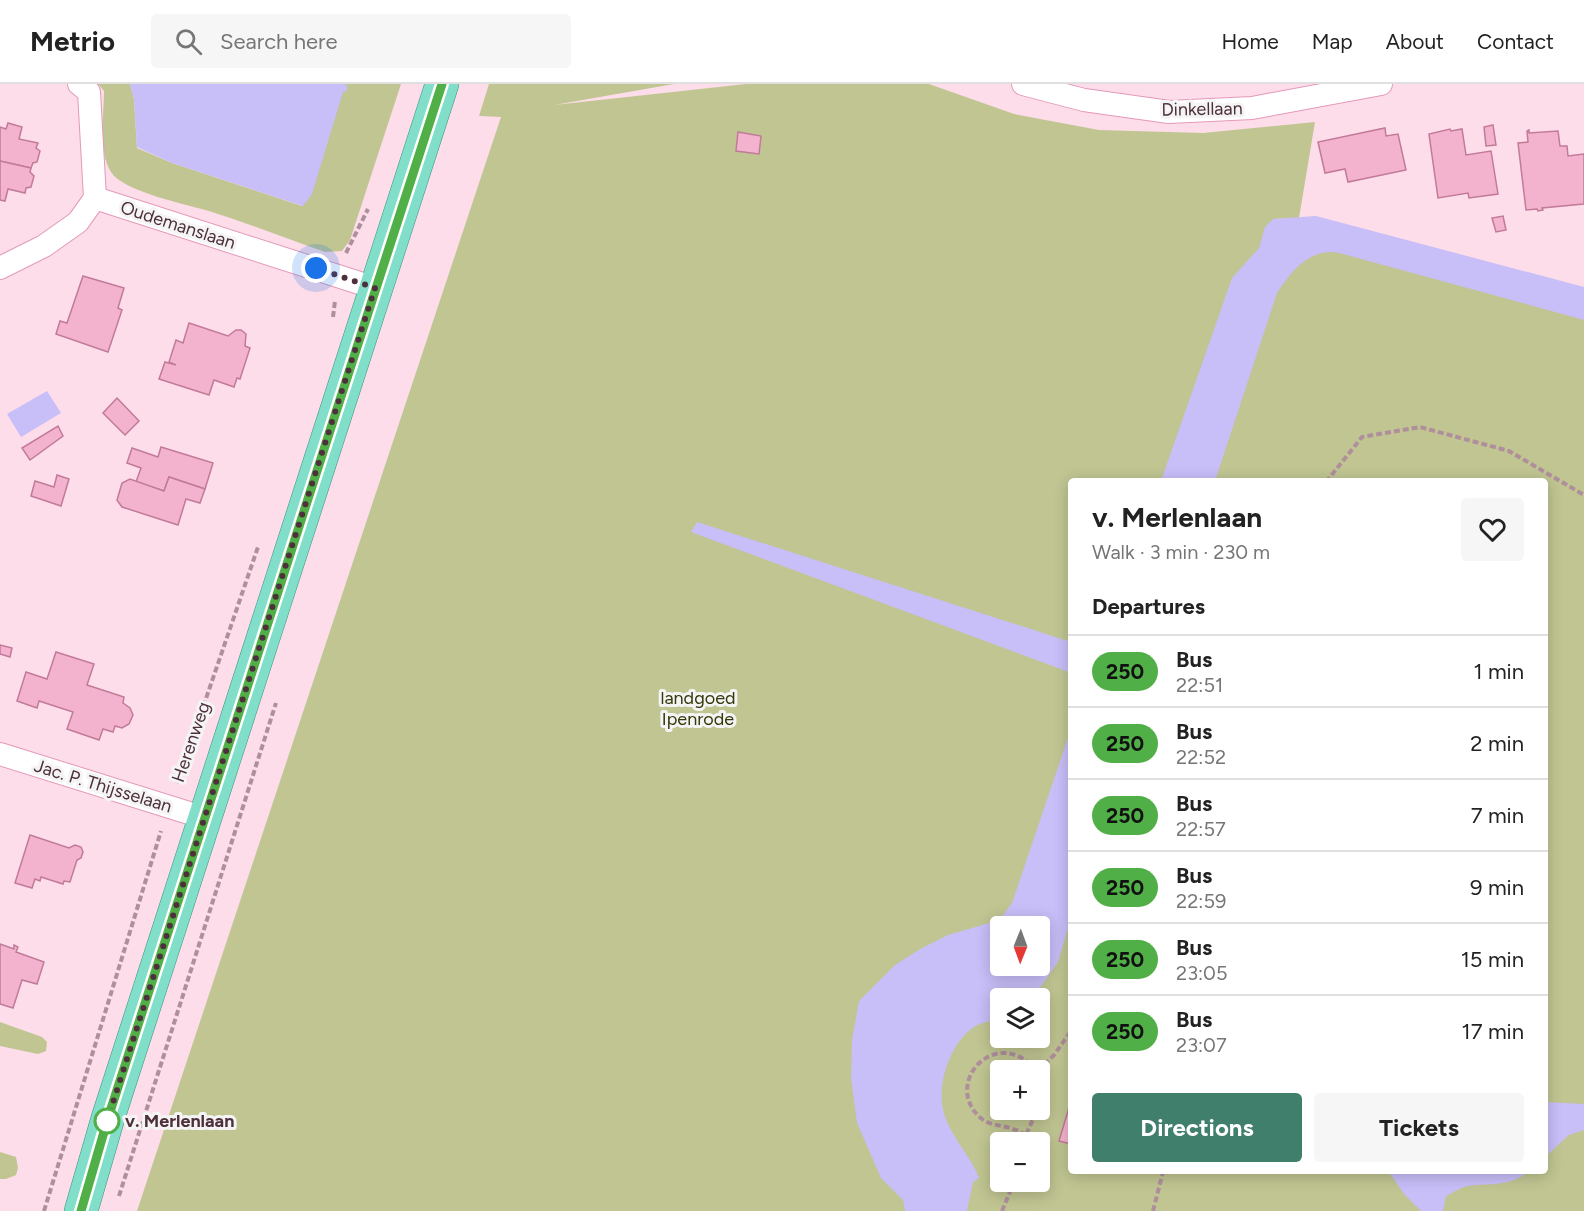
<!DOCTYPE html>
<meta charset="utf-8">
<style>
:root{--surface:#fff;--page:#f6f6f6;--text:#222;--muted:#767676;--line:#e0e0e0;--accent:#407f6c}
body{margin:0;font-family:Figtree,sans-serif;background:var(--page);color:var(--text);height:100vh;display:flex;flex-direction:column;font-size:22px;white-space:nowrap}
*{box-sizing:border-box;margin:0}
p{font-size:20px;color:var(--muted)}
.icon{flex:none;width:33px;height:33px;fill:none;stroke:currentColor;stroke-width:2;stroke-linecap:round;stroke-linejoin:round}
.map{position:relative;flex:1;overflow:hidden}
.side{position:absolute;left:1068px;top:394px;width:480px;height:696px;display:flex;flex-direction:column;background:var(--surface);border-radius:6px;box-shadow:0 3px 15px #0003}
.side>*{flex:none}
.badge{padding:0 12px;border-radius:20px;font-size:21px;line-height:39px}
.needle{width:39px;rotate:181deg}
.fabs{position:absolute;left:990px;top:832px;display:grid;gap:12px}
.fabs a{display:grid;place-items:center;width:60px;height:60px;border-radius:6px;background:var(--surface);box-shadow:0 3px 15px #0003;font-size:30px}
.you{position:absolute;width:30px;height:30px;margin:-15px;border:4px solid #fff;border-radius:50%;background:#1a73e8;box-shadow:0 0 0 9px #1a73e833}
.map>.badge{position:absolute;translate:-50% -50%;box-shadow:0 0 0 3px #fff}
h2{padding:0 24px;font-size:22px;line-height:54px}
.round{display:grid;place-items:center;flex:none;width:63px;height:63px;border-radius:6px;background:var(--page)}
.headline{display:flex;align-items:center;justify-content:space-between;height:102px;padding:0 24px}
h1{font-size:28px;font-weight:700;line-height:45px}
.button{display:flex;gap:12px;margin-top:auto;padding:12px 24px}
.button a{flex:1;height:69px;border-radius:6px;background:var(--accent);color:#fff;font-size:24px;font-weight:700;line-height:69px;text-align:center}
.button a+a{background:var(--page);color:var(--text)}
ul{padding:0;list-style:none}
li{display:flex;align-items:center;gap:18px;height:72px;padding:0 24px;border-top:2px solid var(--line)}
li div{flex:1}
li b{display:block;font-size:22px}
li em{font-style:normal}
li .badge{min-width:66px;font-weight:700;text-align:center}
header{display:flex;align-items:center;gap:36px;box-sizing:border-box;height:84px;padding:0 30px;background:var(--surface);border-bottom:2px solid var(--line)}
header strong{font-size:28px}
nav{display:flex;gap:33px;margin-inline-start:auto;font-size:21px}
.search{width:420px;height:54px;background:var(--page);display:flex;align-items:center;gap:15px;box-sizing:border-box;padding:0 21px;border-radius:6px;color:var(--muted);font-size:22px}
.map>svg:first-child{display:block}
.green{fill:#c0c592;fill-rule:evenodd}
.water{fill:#c8bef8;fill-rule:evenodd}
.building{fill:#f3b3ce;stroke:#c27a99;stroke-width:1.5}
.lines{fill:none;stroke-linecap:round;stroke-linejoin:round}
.minor-casing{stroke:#e499b9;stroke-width:24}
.primary-casing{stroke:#399280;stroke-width:34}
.path{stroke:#af8f9c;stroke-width:4;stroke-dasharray:6 3;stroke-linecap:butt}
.minor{stroke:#fff;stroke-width:22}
.primary{stroke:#81dec8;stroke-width:33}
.line-casing{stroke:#fff;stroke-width:14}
.line{stroke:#50af46;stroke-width:9}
.walk{stroke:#4e2f3c;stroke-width:6;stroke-dasharray:0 10.8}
.stop-dot{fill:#fff;stroke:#50af46;stroke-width:3}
.labels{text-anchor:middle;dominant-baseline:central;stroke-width:6;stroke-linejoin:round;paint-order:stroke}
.street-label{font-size:18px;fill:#4e2f3c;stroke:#f4f4f4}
.park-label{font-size:18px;fill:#353808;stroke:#f4f4f4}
.stop-label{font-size:18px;font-weight:bold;fill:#4e2f3c;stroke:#f4f4f4;text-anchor:start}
</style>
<header>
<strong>Metrio</strong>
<div class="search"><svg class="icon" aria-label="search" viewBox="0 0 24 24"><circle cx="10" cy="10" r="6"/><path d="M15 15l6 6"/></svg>Search here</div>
<nav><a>Home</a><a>Map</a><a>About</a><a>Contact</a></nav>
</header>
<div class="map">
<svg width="1584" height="1127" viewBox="0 0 1584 1127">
<rect width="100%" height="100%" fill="#fddde9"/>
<g class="green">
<path d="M 98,0 L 130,0 L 134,15 L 137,64 L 172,79 L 302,122 L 343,0 L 401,0 L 350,156 L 342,167 L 325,168 C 288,155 250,140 212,128 C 190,121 123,108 111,88 C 98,68 104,30 104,7 Z"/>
<path d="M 489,0 L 674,0 L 554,21 L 746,0 L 929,0 L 1014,30 L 1099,46 L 1203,49 L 1315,38 L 1299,134 L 1273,135 L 1584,230 L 1584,1127 L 137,1127 L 501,33 L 479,32 ZM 1071,398 L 1545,398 L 1545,1088 L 1071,1088 ZM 1000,843 L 1040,843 L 1040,882 L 1000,882 ZM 1000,915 L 1040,915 L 1040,954 L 1000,954 ZM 1000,987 L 1040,987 L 1040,1026 L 1000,1026 ZM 1000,1059 L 1040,1059 L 1040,1098 L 1000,1098 Z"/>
<path d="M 0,938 L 42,953 L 47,958 L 46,967 L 38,970 L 0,962 Z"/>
<path d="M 0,1068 L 16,1073 L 18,1084 L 16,1091 L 6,1095 L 0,1095 Z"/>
</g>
<g class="water">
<path d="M 130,0 L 343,0 L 347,1 L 347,7 L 343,8 L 312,110 L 303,122 L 172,79 L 137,63 L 134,15 Z"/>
<path d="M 1316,132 L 1584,203 L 1584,236 L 1365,176 C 1354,173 1342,169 1332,168 C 1305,168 1290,190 1277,209 L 1215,397 L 1161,397 L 1232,194 L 1259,164 L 1265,143 L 1273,135 Z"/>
<path d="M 47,307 L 61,329 L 21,353 L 7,330 Z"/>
<path d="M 697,438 L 1071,558 L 1071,592 L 1066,587 L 691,448 Z"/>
<path d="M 1071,645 L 1071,834 L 1058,878 L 1032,915 L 1000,915 L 1000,935 C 992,937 982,938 974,943 C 951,958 937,998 943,1025 C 948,1050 970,1070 979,1094 L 973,1098 L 967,1127 L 905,1127 L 903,1116 L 881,1094 L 857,1039 L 851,994 L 852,956 L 859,917 L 895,881 L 922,864 L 948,851 L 989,839 L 1003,831 L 1012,819 ZM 1000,843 L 1040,843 L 1040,882 L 1000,882 Z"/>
<path d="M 1545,1018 L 1584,1020 L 1584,1046 L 1569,1051 L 1545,1073 Z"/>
<path d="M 1389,1088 L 1528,1088 C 1510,1103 1490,1099 1468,1102 C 1461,1103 1453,1109 1446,1112 L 1443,1127 L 1421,1127 L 1404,1110 Z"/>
</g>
<g class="building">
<path d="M 8,39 L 22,43 L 19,55 L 38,59 L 36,64 L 40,67 L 37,78 L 33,79 L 31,84 L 0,77 L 0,43 L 6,45 Z"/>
<path d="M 1493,41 L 1496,61 L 1486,62 L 1484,43 Z"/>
<path d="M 1385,44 L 1386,52 L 1398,50 L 1406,86 L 1348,98 L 1345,85 L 1325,89 L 1318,58 Z"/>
<path d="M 1450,45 L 1451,47 L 1462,45 L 1466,71 L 1491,67 L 1498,110 L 1469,114 L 1468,109 L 1438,114 L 1429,50 Z"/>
<path d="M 1529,46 L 1529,49 L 1558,47 L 1560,62 L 1567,62 L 1568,72 L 1584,70 L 1584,120 L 1542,124 L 1543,126 L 1538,127 L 1537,125 L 1526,126 L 1518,59 L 1528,58 L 1527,47 Z"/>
<path d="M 738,48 L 761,52 L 759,70 L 736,67 Z"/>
<path d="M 0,77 L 31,84 L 30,88 L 34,92 L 31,103 L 26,104 L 25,109 L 8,105 L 5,117 L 0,116 Z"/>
<path d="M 1503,132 L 1506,146 L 1496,148 L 1492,134 Z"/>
<path d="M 83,192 L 124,204 L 118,224 L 122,226 L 108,268 L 56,250 L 60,237 L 67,239 Z"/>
<path d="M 189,239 L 228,252 L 236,246 L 241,246 L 246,250 L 245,262 L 250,264 L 240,295 L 237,294 L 234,303 L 214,296 L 209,311 L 159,295 L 165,278 L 176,281 L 169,278 L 176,256 L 183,259 Z"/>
<path d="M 117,314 L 139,337 L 125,351 L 103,329 Z"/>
<path d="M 58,342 L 63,352 L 30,376 L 22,364 Z"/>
<path d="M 161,363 L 213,379 L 205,405 L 169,393 L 164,407 L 136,398 L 141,384 L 127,379 L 132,364 L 158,373 Z"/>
<path d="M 57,391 L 69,395 L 61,422 L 31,412 L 35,397 L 54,403 Z"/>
<path d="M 169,393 L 205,405 L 200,419 L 186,415 L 178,441 L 122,423 L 117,416 L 122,399 L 130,395 L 164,407 Z"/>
<path d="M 0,561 L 12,564 L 10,573 L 0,570 Z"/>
<path d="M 56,568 L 94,580 L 87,601 L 124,613 L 123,619 L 130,624 L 133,631 L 129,640 L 122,644 L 115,642 L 113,648 L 103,645 L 99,656 L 67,645 L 73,628 L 39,617 L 37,624 L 17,617 L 26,588 L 47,595 Z"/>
<path d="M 30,751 L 69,764 L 75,761 L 81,763 L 83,768 L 81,774 L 77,776 L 70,798 L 64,797 L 63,800 L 41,793 L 40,797 L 35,795 L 32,804 L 15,799 Z"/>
<path d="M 0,860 L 14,865 L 14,861 L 18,863 L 16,868 L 44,878 L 37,900 L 22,896 L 13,924 L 0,920 Z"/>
<path d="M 1071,1017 L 1071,1060 L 1059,1057 Z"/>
</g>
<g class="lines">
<g class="minor-casing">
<g id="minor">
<path d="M 79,0 L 89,8 L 95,114"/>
<path d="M 1023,0 L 1084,16 L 1169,28 L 1252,24 L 1381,0"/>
<path d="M 95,114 L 375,204"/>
<path d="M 0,184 L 44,162 L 78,138 L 95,114"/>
<path d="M 0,670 L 205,734"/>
</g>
</g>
<g class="primary-casing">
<path id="primary" d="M 81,1127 L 108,1034 L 442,0"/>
</g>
<g class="path">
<path d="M 346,169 L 368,125"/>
<path d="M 333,233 L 335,217"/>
<path d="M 1326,398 L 1362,353 L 1420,343 L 1509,367 L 1584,411"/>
<path d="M 177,699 L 258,463"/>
<path d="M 1038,987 L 1054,971 L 1071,947"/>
<path d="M 1040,996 L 1041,1016 L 1040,1020"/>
<path d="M 1026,1051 C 1022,1049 1017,1046 1013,1045 C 1003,1041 991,1042 982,1035 C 940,1001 996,938 1037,987"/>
<path d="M 1025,1059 L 1026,1051 L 1037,1026"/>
<path d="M 119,1112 L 276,619"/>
<path d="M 44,1127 L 161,747"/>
<path d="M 1002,1127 L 1014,1098"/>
<path d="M 1153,1127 L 1163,1088"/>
</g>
<use href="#minor" class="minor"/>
<use href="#primary" class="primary"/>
</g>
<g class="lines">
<g class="line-casing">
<path id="line" d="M 81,1127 L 108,1034 L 442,0"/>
</g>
<use href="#line" class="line"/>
<path class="walk" d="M 107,1037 L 375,204 L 316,184"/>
</g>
<circle class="stop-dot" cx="107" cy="1037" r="12"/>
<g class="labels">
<g class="street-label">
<text transform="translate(1202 25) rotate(-1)">Dinkellaan</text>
<text transform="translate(178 141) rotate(18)">Oudemanslaan</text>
<text transform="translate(191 658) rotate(-71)">Herenweg</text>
<text transform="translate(103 702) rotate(17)">Jac. P. Thijsselaan</text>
</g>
<g class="park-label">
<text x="698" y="614">landgoed<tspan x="698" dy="21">Ipenrode</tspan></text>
</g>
<g class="stop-label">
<text x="125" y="1037">v. Merlenlaan</text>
</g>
</g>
</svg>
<div class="fabs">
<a><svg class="needle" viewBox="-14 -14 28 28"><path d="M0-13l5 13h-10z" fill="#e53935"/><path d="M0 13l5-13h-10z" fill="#767676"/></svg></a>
<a><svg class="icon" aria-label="layers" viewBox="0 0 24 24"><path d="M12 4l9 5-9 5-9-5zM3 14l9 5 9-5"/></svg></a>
<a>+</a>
<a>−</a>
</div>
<div class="you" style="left:316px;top:184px"></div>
<section class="side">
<div class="headline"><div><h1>v. Merlenlaan</h1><p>Walk · 3 min · 230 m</p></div><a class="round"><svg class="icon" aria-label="heart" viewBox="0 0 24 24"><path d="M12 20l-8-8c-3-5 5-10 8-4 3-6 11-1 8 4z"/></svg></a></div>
<h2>Departures</h2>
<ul>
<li><span class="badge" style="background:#50af46;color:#111">250</span><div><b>Bus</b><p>22:51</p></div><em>1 min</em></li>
<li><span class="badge" style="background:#50af46;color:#111">250</span><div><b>Bus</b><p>22:52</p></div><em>2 min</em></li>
<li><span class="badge" style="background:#50af46;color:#111">250</span><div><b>Bus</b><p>22:57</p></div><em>7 min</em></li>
<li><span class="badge" style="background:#50af46;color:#111">250</span><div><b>Bus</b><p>22:59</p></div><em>9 min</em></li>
<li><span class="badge" style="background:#50af46;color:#111">250</span><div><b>Bus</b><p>23:05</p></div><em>15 min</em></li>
<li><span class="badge" style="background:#50af46;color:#111">250</span><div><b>Bus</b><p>23:07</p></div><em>17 min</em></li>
</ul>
<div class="button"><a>Directions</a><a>Tickets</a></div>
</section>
</div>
